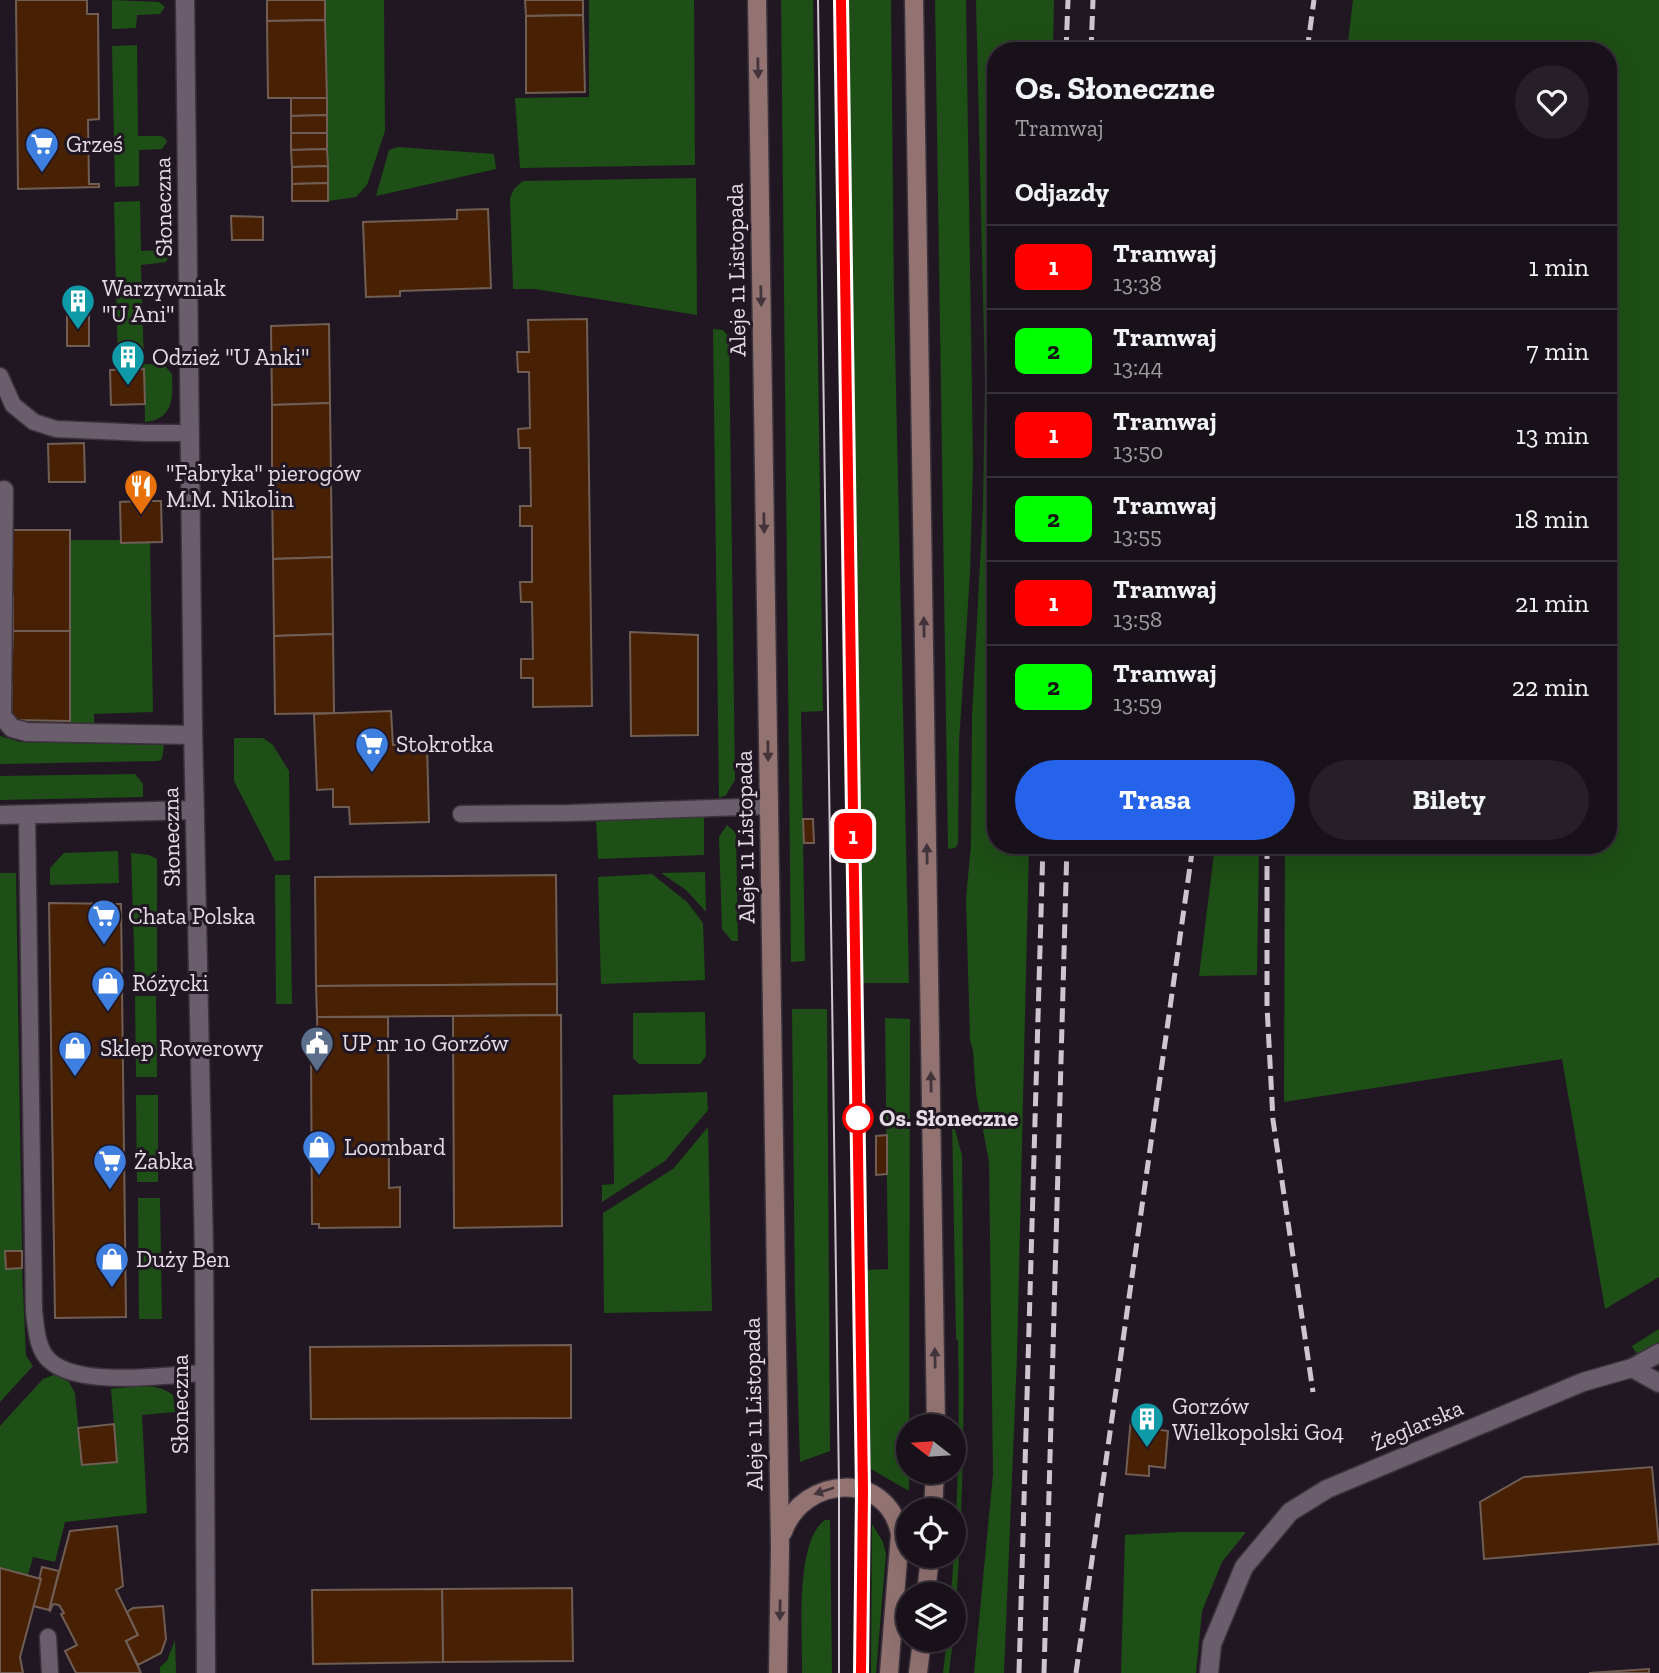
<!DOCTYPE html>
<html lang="pl">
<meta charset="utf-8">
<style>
:root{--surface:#19111a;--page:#261f27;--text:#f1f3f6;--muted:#9f9da2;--line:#373139;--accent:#2563eb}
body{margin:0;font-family:"Zilla Slab",serif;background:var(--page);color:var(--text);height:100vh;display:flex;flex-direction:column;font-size:26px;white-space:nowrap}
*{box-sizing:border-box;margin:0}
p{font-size:23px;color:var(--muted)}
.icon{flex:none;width:38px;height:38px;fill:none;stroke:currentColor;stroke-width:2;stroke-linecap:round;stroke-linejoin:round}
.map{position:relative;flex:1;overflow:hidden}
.panel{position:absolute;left:987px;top:42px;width:630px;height:812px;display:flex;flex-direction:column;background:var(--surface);border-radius:28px;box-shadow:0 7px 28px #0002,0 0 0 2px var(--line)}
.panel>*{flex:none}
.badge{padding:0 14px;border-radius:10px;font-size:24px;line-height:46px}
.needle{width:46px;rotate:287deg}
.fabs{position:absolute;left:896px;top:1414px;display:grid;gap:14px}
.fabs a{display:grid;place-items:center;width:70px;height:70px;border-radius:50%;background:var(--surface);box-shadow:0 7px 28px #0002,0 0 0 2px var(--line);font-size:35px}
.map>.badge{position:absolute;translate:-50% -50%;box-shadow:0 0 0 4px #fff}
h2{padding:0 28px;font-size:26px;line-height:63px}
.round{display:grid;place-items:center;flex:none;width:74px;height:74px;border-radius:37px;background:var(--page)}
.headline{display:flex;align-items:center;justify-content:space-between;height:119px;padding:0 28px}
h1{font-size:33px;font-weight:800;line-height:52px}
.button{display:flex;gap:14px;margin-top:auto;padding:14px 28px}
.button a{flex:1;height:80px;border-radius:42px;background:var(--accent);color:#fff;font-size:28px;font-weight:800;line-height:80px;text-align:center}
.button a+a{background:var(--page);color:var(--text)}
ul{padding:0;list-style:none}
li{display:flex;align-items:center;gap:21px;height:84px;padding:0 28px;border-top:2px solid var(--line)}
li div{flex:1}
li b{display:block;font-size:26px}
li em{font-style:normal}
li .badge{min-width:77px;font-weight:700;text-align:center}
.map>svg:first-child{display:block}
.green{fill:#1e4f16}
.building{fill:#482105;stroke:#705e54;stroke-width:2}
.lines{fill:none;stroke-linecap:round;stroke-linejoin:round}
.service-casing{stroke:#3b333c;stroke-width:19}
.pedestrian-casing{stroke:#3b333c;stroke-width:21}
.minor-casing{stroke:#3b333c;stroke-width:21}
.secondary-casing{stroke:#3b333c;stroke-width:21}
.service{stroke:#6a5d6c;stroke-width:16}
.pedestrian{stroke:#6a5d6c;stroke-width:18}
.minor{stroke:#6a5d6c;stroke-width:18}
.secondary{stroke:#927372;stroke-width:18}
.tram{stroke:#cec6cf;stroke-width:2}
.rail{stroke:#cec6cf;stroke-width:5;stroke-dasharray:14 7;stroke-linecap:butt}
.oneway{fill:#43333b}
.line-casing{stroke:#fff;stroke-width:16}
.line{stroke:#f00;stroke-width:10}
.stop-dot{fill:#fff;stroke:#f00;stroke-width:3.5}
.labels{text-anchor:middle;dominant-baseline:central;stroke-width:6;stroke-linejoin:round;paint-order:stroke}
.poi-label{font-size:23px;fill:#e5dde6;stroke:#211723;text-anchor:start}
.street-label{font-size:23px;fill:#e5dde6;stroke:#211723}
.stop-label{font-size:23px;font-weight:bold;fill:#e5dde6;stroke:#211723;text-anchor:start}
</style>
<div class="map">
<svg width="1659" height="1673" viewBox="0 0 1659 1673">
<rect width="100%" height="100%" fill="#211723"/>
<g class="green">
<path d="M 112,0 L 159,2 L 165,7 L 160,14 L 137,15 L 136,28 L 112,29 Z"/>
<path d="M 325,0 L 384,0 L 385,131 L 367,185 L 356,197 L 328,201 Z"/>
<path d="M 589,0 L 694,0 L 695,165 L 520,168 L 515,98 L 589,97 Z"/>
<path d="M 781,0 L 813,0 L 823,711 L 801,712 L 805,961 L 791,962 Z"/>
<path d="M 848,0 L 891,0 L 894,298 L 909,983 L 862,983 Z"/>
<path d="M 935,0 L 966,0 L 973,464 L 970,574 L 959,742 L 958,844 L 955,848 L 948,849 Z"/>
<path d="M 976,0 L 1054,0 L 1053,51 L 996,51 L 996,845 L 1029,845 L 1017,1356 L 1004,1673 L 974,1673 L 993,1474 L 989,1162 L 976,1093 L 973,1050 L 970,1040 L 966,898 L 971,845 L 972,717 L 983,507 L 985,380 Z"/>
<path d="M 1353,0 L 1659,0 L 1659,1277 L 1605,1309 L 1562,1059 L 1284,1102 L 1285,845 L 1608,845 L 1608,51 L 1347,51 Z"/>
<path d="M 137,45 L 138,136 L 161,136 L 166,139 L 167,142 L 162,149 L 139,150 L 139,186 L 115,187 L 112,46 Z"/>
<path d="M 398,147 L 494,154 L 496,169 L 376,196 L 389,150 Z"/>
<path d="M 696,178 L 697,315 L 535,289 L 513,289 L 510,198 L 514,189 L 523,181 Z"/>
<path d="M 140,201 L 141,251 L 163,250 L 169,256 L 166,262 L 141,265 L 144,364 L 164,365 L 172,374 C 173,397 174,419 145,422 L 144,370 L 118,370 L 114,202 Z"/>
<path d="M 713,329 L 723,330 L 729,337 L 735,780 L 726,795 L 719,798 Z"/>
<path d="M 70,540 L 121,540 L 122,543 L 150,542 L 153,712 L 94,714 L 94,724 L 70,725 Z"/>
<path d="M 0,736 L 20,742 L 164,745 L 162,759 L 158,761 L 0,764 Z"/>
<path d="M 234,738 L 263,738 L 273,745 L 289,771 L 290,860 L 275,861 L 234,781 Z"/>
<path d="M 135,774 L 143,784 L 143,797 L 0,800 L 0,776 Z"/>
<path d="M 704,817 L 704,855 L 598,859 L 596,820 Z"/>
<path d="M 727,825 L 736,833 L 738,941 L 732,941 L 722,929 L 719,837 Z"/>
<path d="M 1215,845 L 1259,845 L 1257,975 L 1199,976 Z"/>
<path d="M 118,851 L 119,883 L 50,885 L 50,868 L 64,853 Z"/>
<path d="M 131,853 L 149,855 L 157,859 L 157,978 L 135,978 Z"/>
<path d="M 705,872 L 706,912 L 686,890 L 661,873 Z"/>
<path d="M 0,873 L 16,873 L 22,1251 L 5,1251 L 6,1268 L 22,1268 L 26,1356 L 33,1366 L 0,1402 Z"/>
<path d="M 652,874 L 687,902 L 703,923 L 705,980 L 601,984 L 598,877 Z"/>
<path d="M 275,875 L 290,875 L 292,1004 L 276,1004 Z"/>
<path d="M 135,996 L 156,996 L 157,1077 L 136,1077 Z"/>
<path d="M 792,1009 L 827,1009 L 830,1451 L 800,1462 L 795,1299 Z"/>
<path d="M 705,1012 L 706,1056 L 700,1064 L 639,1064 L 633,1058 L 633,1013 Z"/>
<path d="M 885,1018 L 910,1019 L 909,1491 L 871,1469 L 866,1270 L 888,1269 Z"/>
<path d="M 707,1092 L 708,1110 L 665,1161 L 602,1202 L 602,1185 L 614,1184 L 613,1095 Z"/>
<path d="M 136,1095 L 158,1095 L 158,1182 L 137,1182 Z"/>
<path d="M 952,1118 L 962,1156 C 963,1313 968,1470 954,1627 L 954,1594 L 951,1594 C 958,1509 960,1425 958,1340 L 956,1339 Z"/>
<path d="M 708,1127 L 712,1311 L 604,1313 L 603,1213 L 673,1169 Z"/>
<path d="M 138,1198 L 160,1198 L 162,1319 L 139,1319 Z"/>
<path d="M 1659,1329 L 1659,1362 L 1636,1353 L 1632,1346 Z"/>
<path d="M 56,1374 L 69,1382 L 75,1393 L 82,1465 L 117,1462 L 111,1389 C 132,1387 155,1381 173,1395 L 175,1412 L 142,1415 L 147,1513 L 65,1522 L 55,1562 L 33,1557 L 28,1575 L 0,1568 L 0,1426 L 43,1379 Z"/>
<path d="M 825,1520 L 830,1520 L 832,1673 L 802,1673 C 803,1637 794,1542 825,1520 Z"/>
<path d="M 872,1524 L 883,1542 L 886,1554 L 876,1673 L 871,1673 Z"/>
<path d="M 1180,1532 L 1246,1532 L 1222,1562 L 1202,1611 L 1196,1673 L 1121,1673 L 1125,1535 Z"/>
<path d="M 175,1640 L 176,1673 L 160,1673 L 160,1667 L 167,1661 Z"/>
<path d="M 947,1640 L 953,1640 L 949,1673 L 943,1673 Z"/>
</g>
<g class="building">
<path d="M 16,0 L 87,0 L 87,14 L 98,14 L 99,119 L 88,120 L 89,184 L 99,184 L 99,187 L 18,189 Z"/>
<path d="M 267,0 L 325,0 L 325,20 L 267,21 Z"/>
<path d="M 525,0 L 583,0 L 583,15 L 526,16 Z"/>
<path d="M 583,15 L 585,92 L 526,93 L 526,16 Z"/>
<path d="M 325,20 L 327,98 L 268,98 L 267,21 Z"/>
<path d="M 291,98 L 327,98 L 327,115 L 291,116 Z"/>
<path d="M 327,115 L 327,133 L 291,133 L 291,116 Z"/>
<path d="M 291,133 L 327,133 L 327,149 L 291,150 Z"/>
<path d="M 327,149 L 328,166 L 292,167 L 291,150 Z"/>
<path d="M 328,166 L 328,183 L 292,184 L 292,167 Z"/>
<path d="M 328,183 L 328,201 L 292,201 L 292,184 Z"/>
<path d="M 488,209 L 491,288 L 400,291 L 400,296 L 366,297 L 363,222 L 457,219 L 457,210 Z"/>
<path d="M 231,216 L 263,217 L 263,240 L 232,240 Z"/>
<path d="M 67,315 L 89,316 L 89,346 L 67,346 Z"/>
<path d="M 587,319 L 592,706 L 533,707 L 533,678 L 521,678 L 521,659 L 533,659 L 532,602 L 521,602 L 520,582 L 532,582 L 532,526 L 520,526 L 520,506 L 531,506 L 530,448 L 519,448 L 518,429 L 530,428 L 529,372 L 518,372 L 517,352 L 529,352 L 528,320 Z"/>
<path d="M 329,324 L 330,403 L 272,405 L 271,326 Z"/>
<path d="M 144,369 L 145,404 L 111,405 L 110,370 Z"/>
<path d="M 330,403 L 331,480 L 272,483 L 272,405 Z"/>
<path d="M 84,443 L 85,482 L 49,482 L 48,444 Z"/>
<path d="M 331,480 L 332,557 L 273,559 L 272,483 Z"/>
<path d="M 140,501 L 161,501 L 162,542 L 121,543 L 120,502 Z"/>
<path d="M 13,530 L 70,530 L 70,631 L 13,631 L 13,595 L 6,595 L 6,566 L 13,566 Z"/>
<path d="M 332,557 L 333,634 L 274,636 L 273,559 Z"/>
<path d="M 13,631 L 70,631 L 70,721 L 11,720 L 12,685 L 6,685 L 6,657 L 12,657 Z"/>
<path d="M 630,632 L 698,635 L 698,735 L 631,736 Z"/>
<path d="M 333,634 L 334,713 L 275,714 L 274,636 Z"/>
<path d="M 391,711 L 393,745 L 427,743 L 429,822 L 350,824 L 349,807 L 333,807 L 333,789 L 317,790 L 314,714 Z"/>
<path d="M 803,819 L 813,819 L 814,843 L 804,843 Z"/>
<path d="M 556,875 L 557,984 L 316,986 L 315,877 Z"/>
<path d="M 49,903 L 121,904 L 126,1317 L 55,1318 Z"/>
<path d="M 557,984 L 557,1015 L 317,1017 L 316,986 Z"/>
<path d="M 561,1015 L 562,1226 L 454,1228 L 453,1016 Z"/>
<path d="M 317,1017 L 388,1017 L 389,1188 L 400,1187 L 400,1227 L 319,1228 L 319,1224 L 312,1224 L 311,1051 L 318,1051 Z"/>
<path d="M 887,1135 L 887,1174 L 876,1175 L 876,1136 Z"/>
<path d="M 5,1251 L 22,1251 L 22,1268 L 6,1269 Z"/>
<path d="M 571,1345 L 571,1418 L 311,1419 L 310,1347 Z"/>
<path d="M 1131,1418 L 1154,1420 L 1154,1429 L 1168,1431 L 1165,1468 L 1149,1466 L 1149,1476 L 1126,1474 Z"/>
<path d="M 114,1424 L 117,1462 L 82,1465 L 78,1428 Z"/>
<path d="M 1652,1467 L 1659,1544 L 1484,1559 L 1480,1502 L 1524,1477 Z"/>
<path d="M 117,1526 L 123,1586 L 116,1590 L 138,1635 L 126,1641 L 141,1673 L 76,1673 L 65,1651 L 77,1645 L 61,1614 L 64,1613 L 59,1605 L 53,1604 L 50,1611 L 49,1610 L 70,1531 Z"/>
<path d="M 42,1567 L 59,1571 L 49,1610 L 33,1606 Z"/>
<path d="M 0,1568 L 41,1579 L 20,1657 L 23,1673 L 0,1673 Z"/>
<path d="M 572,1588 L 573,1661 L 443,1662 L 442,1589 Z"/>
<path d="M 442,1589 L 443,1662 L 313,1664 L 312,1590 Z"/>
<path d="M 163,1606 L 166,1639 L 161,1653 L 138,1665 L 126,1641 L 138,1635 L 127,1612 L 133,1608 Z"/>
<path d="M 1649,1669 L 1649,1673 L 1589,1673 Z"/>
</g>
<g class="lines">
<g class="service-casing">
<g id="service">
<path d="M 0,376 L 13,405 L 34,422 L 56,429 L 147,433 L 191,433"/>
<path d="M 461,814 L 570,813 L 768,806"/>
<path d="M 27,816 L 34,1311 C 36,1328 37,1350 50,1361 C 81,1388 165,1375 204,1373"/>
<path d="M 48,1637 L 50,1673"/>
</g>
</g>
<g class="pedestrian-casing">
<path id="pedestrian" d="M 1632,1368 L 1659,1353"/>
</g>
<g class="minor-casing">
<g id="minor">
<path d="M 185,0 L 193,729 L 204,1252 L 206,1673"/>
<path d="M 4,490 L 2,716 L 12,728 L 27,732 L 193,735"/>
<path d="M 0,815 L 195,810"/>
<path d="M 1209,1673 L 1212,1644 L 1244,1567 L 1290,1512 L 1327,1489 L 1583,1382 L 1632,1368 L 1659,1383"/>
</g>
</g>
<g class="secondary-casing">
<g id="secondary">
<path d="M 757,0 L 780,1548 L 778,1673"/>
<path d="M 914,0 L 936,1426"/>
<path d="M 933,1510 L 935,1472"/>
<path d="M 783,1532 C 803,1475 888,1470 900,1534 L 889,1673"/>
<path d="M 926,1594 L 930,1556"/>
<path d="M 918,1673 L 922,1640"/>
</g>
</g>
<use href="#service" class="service"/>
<use href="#pedestrian" class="pedestrian"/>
<use href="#minor" class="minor"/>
<use href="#secondary" class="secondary"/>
<g class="tram">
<path d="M 818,0 L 839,1487 L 839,1673"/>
<path d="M 841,0 L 862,1491 L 861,1673"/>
</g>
<g class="rail">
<path d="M 1066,51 L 1068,0"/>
<path d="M 1091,51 L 1093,0"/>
<path d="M 1307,51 L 1314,0"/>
<path d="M 1267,845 L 1267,1006 L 1273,1120 L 1313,1392"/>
<path d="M 1019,1673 L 1043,845"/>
<path d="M 1044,1673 L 1067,845"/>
<path d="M 1076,1673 L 1193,845"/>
</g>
</g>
<defs><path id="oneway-solid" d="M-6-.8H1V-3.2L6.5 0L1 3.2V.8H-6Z" transform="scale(1.75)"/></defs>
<g class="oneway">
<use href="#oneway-solid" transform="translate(758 68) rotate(89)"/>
<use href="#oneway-solid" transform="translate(761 296) rotate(89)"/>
<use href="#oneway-solid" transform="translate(764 523) rotate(89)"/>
<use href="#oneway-solid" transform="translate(924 627) rotate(-91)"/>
<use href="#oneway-solid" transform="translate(768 751) rotate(89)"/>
<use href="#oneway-solid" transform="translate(927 854) rotate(-91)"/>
<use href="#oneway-solid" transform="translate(931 1082) rotate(-91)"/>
<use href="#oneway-solid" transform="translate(935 1358) rotate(-91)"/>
<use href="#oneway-solid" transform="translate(824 1491) rotate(162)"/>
<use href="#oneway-solid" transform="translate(780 1610) rotate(91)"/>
</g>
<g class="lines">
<g class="line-casing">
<path id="line" d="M 841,0 L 863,1491 L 861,1673"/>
</g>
<use href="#line" class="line"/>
</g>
<defs>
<g id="supermarket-pin" transform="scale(1.75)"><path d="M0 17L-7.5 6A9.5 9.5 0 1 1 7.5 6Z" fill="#3f7fe0" stroke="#211723"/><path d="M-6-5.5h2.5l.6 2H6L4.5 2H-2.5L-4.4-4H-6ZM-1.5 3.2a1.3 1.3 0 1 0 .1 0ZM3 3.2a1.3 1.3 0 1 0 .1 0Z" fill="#fff"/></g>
<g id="building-pin" transform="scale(1.75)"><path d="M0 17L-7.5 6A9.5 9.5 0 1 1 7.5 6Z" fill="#0f9aa8" stroke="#211723"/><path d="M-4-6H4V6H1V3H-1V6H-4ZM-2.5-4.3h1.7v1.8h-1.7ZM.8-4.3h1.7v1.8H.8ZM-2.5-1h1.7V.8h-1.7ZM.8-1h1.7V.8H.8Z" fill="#fff"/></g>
<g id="restaurant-pin" transform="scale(1.75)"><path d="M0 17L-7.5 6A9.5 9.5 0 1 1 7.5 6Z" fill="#e8710a" stroke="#211723"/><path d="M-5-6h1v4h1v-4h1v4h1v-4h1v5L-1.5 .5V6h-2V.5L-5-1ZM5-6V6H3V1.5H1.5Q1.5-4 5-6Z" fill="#fff"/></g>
<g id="shop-pin" transform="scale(1.75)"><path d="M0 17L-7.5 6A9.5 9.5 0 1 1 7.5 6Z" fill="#3f7fe0" stroke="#211723"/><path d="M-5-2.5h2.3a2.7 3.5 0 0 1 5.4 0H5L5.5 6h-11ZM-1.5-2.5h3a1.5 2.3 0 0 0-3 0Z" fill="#fff"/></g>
<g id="civic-pin" transform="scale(1.75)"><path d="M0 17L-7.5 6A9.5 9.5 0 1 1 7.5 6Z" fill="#5c6f8a" stroke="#211723"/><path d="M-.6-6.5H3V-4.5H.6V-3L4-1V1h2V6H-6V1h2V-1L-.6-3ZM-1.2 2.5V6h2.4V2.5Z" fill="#fff"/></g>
</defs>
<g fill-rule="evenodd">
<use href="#supermarket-pin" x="42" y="144"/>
<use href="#building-pin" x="78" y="301"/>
<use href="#building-pin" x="128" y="357"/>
<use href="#restaurant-pin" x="141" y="486"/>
<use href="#supermarket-pin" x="372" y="744"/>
<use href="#supermarket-pin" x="104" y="916"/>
<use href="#shop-pin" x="108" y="983"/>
<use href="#civic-pin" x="317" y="1043"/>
<use href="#shop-pin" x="75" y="1048"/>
<use href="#shop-pin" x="319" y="1147"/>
<use href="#supermarket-pin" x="110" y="1161"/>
<use href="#shop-pin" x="112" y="1259"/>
<use href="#building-pin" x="1147" y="1419"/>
</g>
<circle class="stop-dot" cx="858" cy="1118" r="14"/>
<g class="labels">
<g class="poi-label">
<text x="66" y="144">Grześ</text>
<text x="102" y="288">Warzywniak<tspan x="102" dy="26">"U Ani"</tspan></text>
<text x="152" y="357">Odzież "U Anki"</text>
<text x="166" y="473">"Fabryka" pierogów<tspan x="166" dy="26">M.M. Nikolin</tspan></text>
<text x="396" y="744">Stokrotka</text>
<text x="128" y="916">Chata Polska</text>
<text x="132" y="983">Różycki</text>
<text x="342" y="1043">UP nr 10 Gorzów</text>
<text x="100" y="1048">Sklep Rowerowy</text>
<text x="344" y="1147">Loombard</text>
<text x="134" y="1161">Żabka</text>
<text x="136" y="1259">Duży Ben</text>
<text x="1172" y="1406">Gorzów<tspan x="1172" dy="26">Wielkopolski Go4</tspan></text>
</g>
<g class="street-label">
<text transform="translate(163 207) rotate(-91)">Słoneczna</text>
<text transform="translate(736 270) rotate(-91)">Aleje 11 Listopada</text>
<text transform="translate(171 837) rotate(-91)">Słoneczna</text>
<text transform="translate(745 837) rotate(-91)">Aleje 11 Listopada</text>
<text transform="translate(180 1404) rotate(-90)">Słoneczna</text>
<text transform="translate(753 1404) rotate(-91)">Aleje 11 Listopada</text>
<text transform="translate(1417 1425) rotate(-23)">Żeglarska</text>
</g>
<g class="stop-label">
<text x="879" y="1118">Os. Słoneczne</text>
</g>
</g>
</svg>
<div class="fabs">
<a><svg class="needle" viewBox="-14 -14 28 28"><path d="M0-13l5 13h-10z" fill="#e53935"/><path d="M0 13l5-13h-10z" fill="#9f9da2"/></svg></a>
<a><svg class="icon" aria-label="locate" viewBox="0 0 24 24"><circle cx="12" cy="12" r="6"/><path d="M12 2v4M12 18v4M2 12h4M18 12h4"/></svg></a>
<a><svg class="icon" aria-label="layers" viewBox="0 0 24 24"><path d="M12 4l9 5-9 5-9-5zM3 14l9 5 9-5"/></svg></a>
</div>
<b class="badge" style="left:853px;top:836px;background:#f00;color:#fff">1</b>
<section class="panel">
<div class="headline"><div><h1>Os. Słoneczne</h1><p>Tramwaj</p></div><a class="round"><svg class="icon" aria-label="heart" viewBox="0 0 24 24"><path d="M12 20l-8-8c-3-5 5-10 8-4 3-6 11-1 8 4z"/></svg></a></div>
<h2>Odjazdy</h2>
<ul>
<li><span class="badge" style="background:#f00;color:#fff">1</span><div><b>Tramwaj</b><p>13:38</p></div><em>1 min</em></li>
<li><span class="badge" style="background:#0f0;color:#111">2</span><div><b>Tramwaj</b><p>13:44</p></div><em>7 min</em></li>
<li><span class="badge" style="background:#f00;color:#fff">1</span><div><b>Tramwaj</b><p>13:50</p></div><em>13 min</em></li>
<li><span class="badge" style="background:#0f0;color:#111">2</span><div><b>Tramwaj</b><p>13:55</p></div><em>18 min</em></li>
<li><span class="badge" style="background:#f00;color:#fff">1</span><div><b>Tramwaj</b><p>13:58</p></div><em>21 min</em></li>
<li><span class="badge" style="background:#0f0;color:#111">2</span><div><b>Tramwaj</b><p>13:59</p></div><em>22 min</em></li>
</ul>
<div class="button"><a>Trasa</a><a>Bilety</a></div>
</section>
</div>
